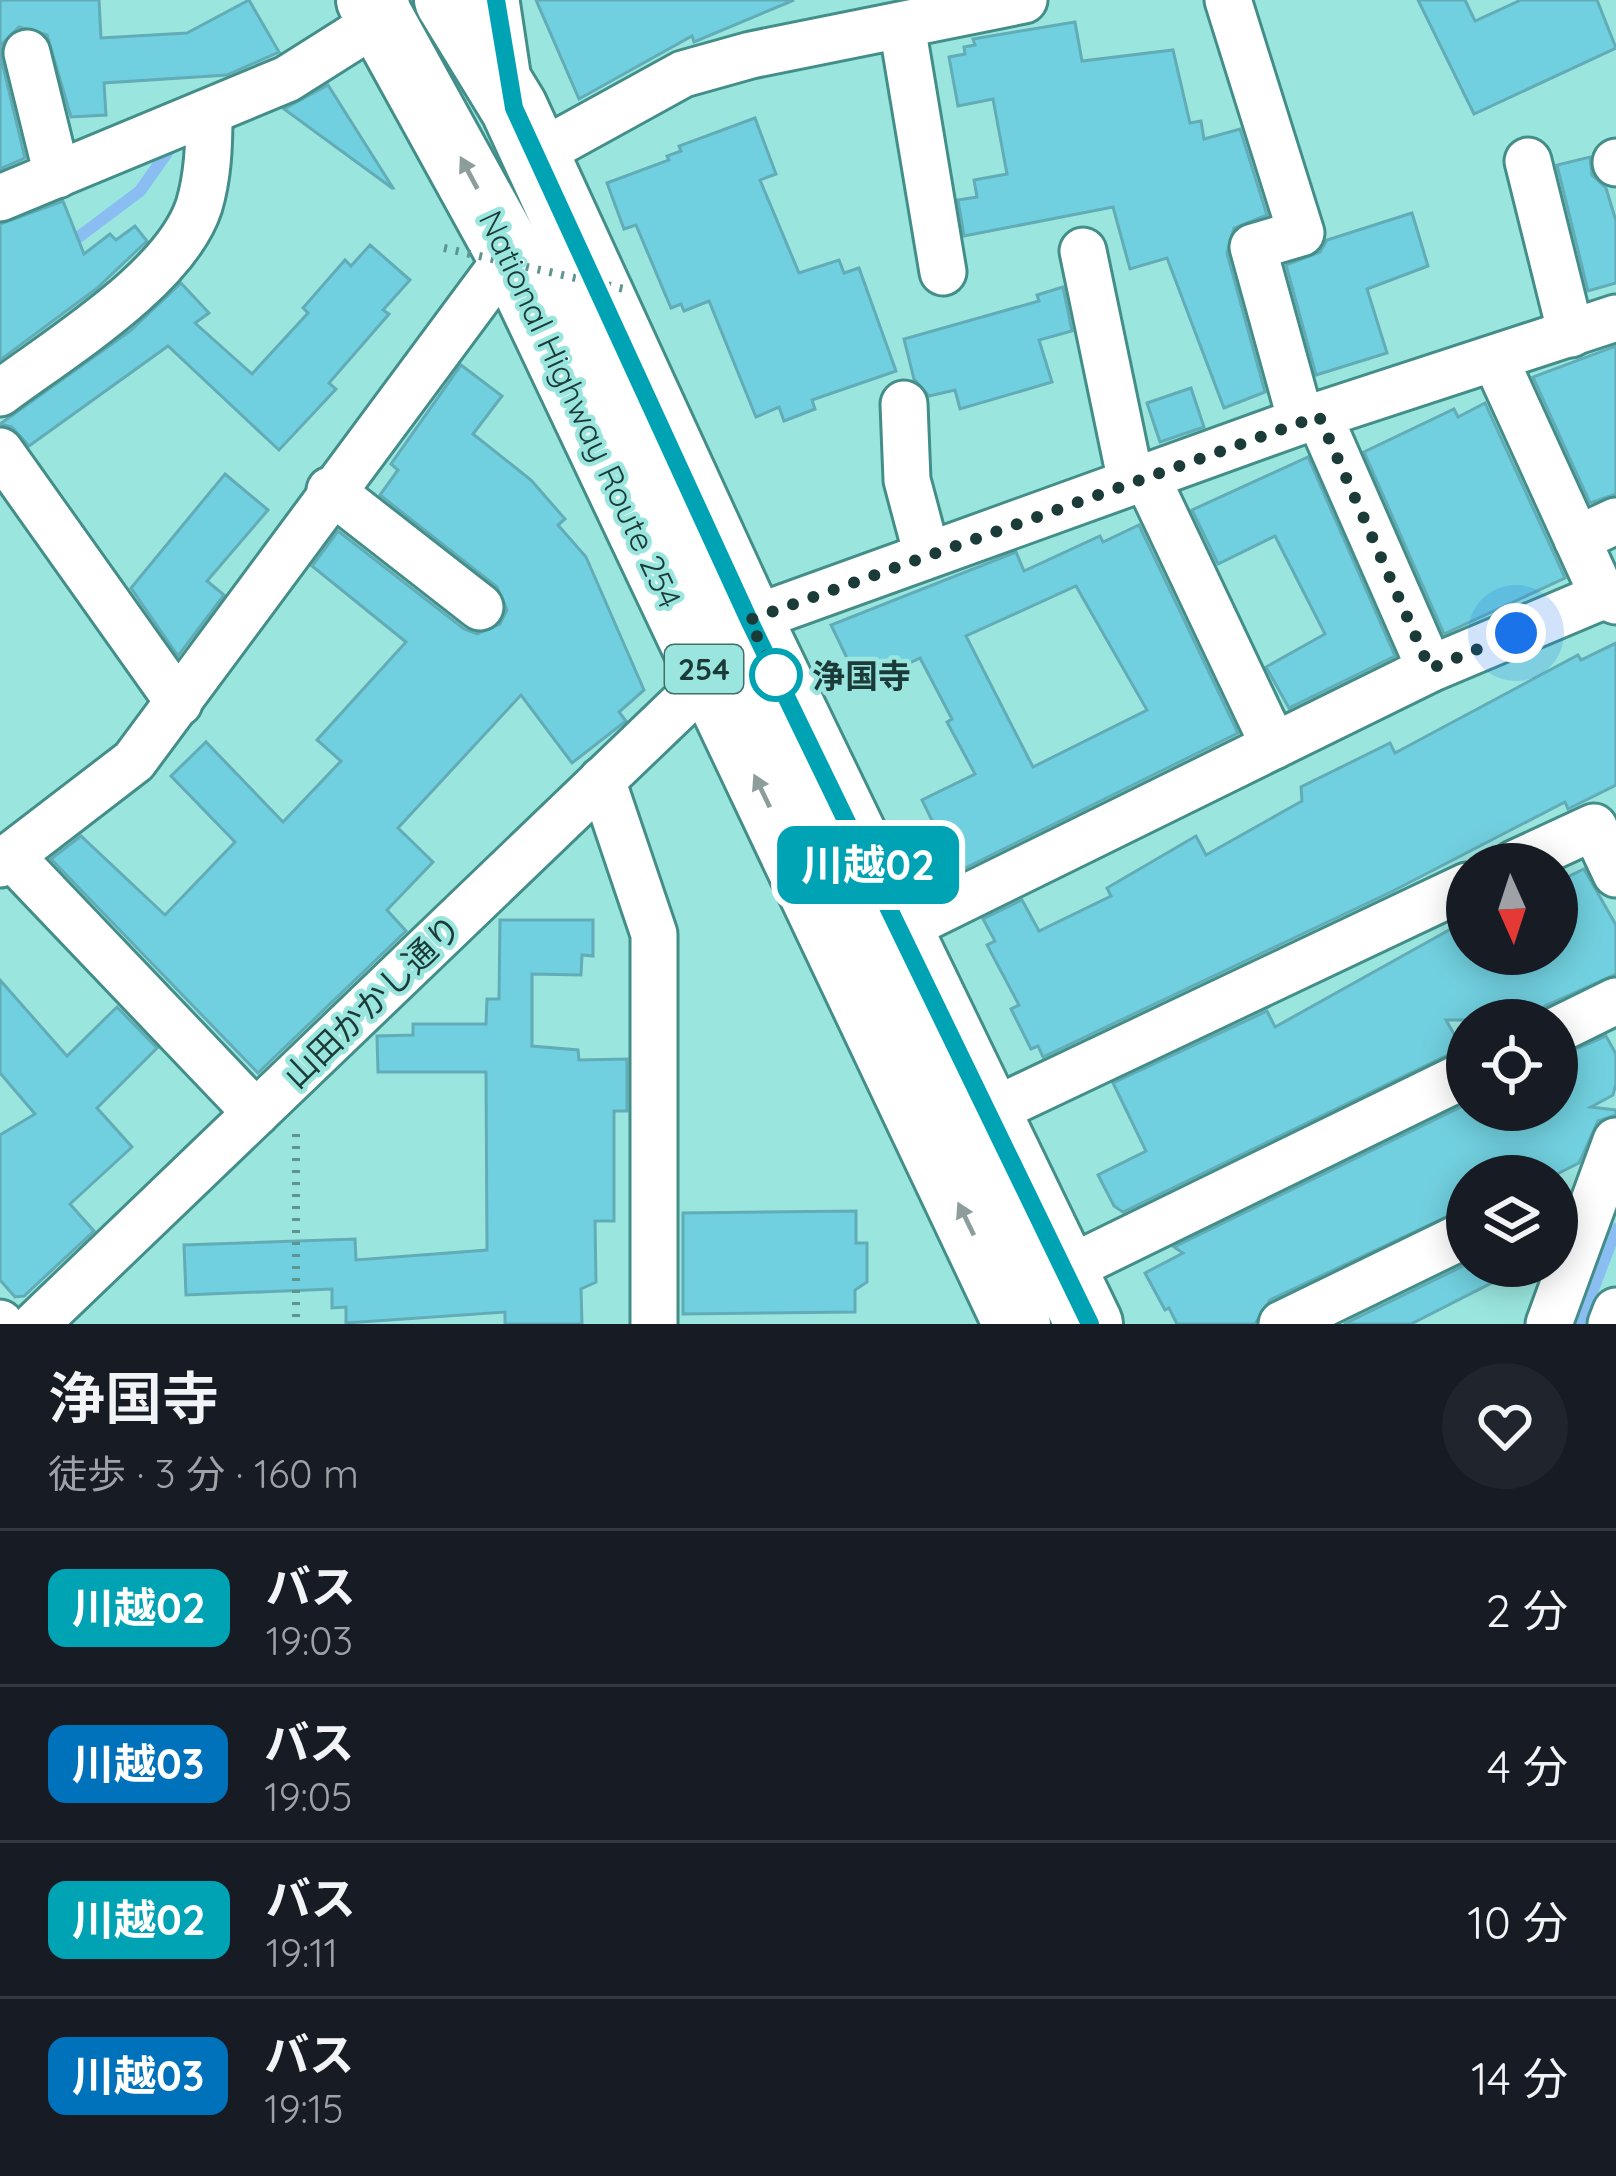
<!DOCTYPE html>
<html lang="ja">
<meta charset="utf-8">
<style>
:root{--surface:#171b24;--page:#20242c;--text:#f1f3f6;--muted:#9ea1a6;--line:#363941}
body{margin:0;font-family:Quicksand,"Noto Sans JP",sans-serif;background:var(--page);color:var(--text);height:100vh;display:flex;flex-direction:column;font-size:45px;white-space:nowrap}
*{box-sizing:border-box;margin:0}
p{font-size:39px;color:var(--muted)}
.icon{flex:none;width:66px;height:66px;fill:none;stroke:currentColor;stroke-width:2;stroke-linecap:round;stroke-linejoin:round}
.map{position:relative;height:1324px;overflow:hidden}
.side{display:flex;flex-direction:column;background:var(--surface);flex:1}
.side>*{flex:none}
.badge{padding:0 24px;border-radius:18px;font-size:42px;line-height:78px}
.needle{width:78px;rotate:177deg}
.controls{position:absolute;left:1446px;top:843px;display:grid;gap:24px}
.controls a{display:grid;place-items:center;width:132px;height:132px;border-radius:50%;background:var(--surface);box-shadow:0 6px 30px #0003;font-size:60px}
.you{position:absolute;width:60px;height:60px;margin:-30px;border:9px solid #fff;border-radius:50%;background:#1a73e8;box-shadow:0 0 0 18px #1a73e833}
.map>.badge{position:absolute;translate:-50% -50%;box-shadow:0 0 0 6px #fff}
.round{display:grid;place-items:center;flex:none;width:126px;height:126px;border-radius:63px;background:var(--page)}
.overview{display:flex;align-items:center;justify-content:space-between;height:204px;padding:0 48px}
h1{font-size:57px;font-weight:600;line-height:90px}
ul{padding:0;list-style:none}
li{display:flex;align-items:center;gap:36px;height:156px;padding:0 48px;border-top:3px solid var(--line)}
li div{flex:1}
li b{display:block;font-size:45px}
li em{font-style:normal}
li .badge{min-width:132px;font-weight:700;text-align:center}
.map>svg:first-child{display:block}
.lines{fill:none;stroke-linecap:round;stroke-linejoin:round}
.stream{stroke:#8abef2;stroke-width:12}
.building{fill:#71d0df;stroke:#62acb7;stroke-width:3;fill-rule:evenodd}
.minor-casing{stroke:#438e89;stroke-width:51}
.highway-casing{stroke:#438e89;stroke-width:72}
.path{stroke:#5e9590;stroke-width:8;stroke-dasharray:3 9;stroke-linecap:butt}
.minor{stroke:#fff;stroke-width:45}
.highway{stroke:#fff;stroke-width:66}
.path-bridge{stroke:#5e9590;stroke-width:8;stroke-dasharray:3 9;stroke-linecap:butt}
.oneway{fill:#8d9d9c}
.line-casing{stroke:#fff;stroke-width:27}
.line{stroke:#00a3b4;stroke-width:18}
.walk{stroke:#1b3b38;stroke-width:12;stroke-dasharray:0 21.6}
.stop-dot{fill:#fff;stroke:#00a3b4;stroke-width:6}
.labels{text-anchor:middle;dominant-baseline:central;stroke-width:9;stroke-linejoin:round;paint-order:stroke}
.shield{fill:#9ae6df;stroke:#416e6a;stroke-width:3}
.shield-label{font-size:30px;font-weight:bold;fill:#1b3b38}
.street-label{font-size:33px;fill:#1b3b38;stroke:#9ae6df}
.stop-label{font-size:33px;font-weight:bold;fill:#1b3b38;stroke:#9ae6df;text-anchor:start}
</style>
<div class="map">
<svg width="1616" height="1324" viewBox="0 0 1616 1324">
<rect width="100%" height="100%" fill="#9ae6df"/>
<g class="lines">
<g class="stream">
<path d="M 68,245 L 140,191 L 173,144"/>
<path d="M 1580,1324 L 1616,1229"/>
</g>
</g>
<g class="building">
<path d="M 0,0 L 99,0 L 101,38 L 187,33 L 249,0 L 279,52 L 227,75 L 104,83 L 106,115 L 71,117 L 47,35 L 19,27 L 2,44 L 1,58 L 25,158 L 0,169 Z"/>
<path d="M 536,0 L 794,0 L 694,42 L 692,36 L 579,99 Z"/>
<path d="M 1418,0 L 1465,0 L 1475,21 L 1521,0 L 1597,0 L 1616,48 L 1474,114 Z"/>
<path d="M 1075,22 L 1082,61 L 1173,50 L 1190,123 L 1201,121 L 1204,139 L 1240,129 L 1267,215 L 1234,228 L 1227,253 L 1265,392 L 1224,408 L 1167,258 L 1130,269 L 1113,207 L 964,236 L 958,200 L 977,197 L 974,180 L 1007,174 L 993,99 L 958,106 L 949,57 L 965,54 L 964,47 L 975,45 L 973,39 Z"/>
<path d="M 328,85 L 393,188 L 392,188 L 284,109 Z"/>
<path d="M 755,118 L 776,174 L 760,180 L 799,273 L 839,260 L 844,273 L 859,268 L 896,371 L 812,400 L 815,409 L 784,421 L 779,407 L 756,417 L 709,301 L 684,311 L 681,304 L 671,308 L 636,225 L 624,229 L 607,183 L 669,160 L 667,156 L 681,151 L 679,146 Z"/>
<path d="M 1590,157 L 1592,175 L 1606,188 L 1616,221 L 1616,283 L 1588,291 L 1557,165 Z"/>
<path d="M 63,201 L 84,254 L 110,234 L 116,240 L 135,226 L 147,241 L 96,289 L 0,360 L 0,224 Z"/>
<path d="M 1412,213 L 1428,266 L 1367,289 L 1387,353 L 1316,375 L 1286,265 L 1320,252 L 1327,240 Z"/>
<path d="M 370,245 L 410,280 L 383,310 L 389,314 L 329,383 L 336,389 L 279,450 L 168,346 L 29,446 L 12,427 L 0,424 L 130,331 L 181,283 L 209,313 L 195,323 L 252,374 L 308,313 L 303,308 L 345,260 L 351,266 Z"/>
<path d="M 1063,287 L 1072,331 L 1039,340 L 1052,382 L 960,409 L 955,390 L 929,396 L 914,379 L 904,339 L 1039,301 L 1037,295 Z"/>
<path d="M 1616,346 L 1616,494 L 1590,503 L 1533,377 Z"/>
<path d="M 461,365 L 502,396 L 473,434 L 531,480 L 565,519 L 558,525 L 586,557 L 644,690 L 619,712 L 626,721 L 572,763 L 521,695 L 398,828 L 433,862 L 387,910 L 406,931 L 258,1073 L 51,859 L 81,836 L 165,915 L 235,842 L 171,776 L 206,742 L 283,822 L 341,761 L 317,740 L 406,642 L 312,566 L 338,531 L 464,629 L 477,634 L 500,624 L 507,610 L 497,587 L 380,495 L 398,470 L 391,464 Z"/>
<path d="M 1191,388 L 1204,427 L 1160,442 L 1147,403 Z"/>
<path d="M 1485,403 L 1565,578 L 1444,634 L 1364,452 L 1454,409 L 1458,417 Z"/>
<path d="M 1308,457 L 1395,656 L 1289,708 L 1266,667 L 1325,634 L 1275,536 L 1218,564 L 1192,510 Z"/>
<path d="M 225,474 L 268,510 L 207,581 L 224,595 L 178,656 L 131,588 Z"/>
<path d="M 1139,525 L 1238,733 L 957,872 L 922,800 L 975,774 L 947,722 L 952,719 L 920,658 L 861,687 L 831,625 L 1016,552 L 1024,571 L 1100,536 L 1103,542 ZM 1076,586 L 1147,710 L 1033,767 L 966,636 Z"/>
<path d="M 1616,643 L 1616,785 L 1568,809 L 1565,802 L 1393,891 L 1043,1057 L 1038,1046 L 1031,1049 L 1011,1009 L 1019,1005 L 987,945 L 995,941 L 983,919 L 1022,900 L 1039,931 L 1111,896 L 1107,888 L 1196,836 L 1206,855 L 1302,801 L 1301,787 L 1390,743 L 1395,753 L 1578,655 L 1581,660 Z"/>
<path d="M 1584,869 L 1616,925 L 1616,974 L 1545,1006 L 1533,1020 L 1446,1020 L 1462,1048 L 1123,1212 L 1114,1206 L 1098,1175 L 1146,1151 L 1113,1083 L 1267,1011 L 1275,1027 L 1467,920 L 1467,954 L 1557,954 L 1557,882 Z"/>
<path d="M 500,920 L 593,920 L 593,956 L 582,955 L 581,975 L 532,974 L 532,1046 L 578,1050 L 579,1060 L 627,1059 L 627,1111 L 614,1111 L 614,1221 L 595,1221 L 596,1282 L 581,1289 L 582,1324 L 505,1324 L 505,1312 L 346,1323 L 346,1307 L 332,1308 L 332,1289 L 186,1295 L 184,1245 L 355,1239 L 356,1260 L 487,1250 L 486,1072 L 378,1072 L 377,1036 L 413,1035 L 413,1024 L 486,1024 L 487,999 L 499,999 Z"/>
<path d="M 0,980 L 67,1056 L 117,1007 L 157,1048 L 97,1108 L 132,1147 L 70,1204 L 94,1231 L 24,1296 L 15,1297 L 0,1280 L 0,1135 L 35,1114 L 0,1073 Z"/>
<path d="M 1606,1036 L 1616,1054 L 1616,1083 L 1613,1095 L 1591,1107 L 1616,1110 L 1616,1115 L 1598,1121 L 1579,1163 L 1553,1176 L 1467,1176 L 1467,1207 L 1270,1300 L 1255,1324 L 1177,1324 L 1169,1308 L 1165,1310 L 1145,1273 L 1183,1253 L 1174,1247 L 1467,1104 L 1467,1110 L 1557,1110 L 1557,1057 Z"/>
<path d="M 856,1211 L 856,1243 L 867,1243 L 867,1282 L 855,1290 L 855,1312 L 683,1314 L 683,1213 Z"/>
<path d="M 1463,1266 L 1525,1266 L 1411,1324 L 1344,1324 Z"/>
</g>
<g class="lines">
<g class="minor-casing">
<g id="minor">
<path d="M 496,0 L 508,80"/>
<path d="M 1228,0 L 1301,233 L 1253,247 L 1301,421"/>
<path d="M 902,26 L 943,272"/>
<path d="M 27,53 L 57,175"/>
<path d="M 536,155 L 683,74 L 751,55 L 1024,0"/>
<path d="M 1528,161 L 1571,334"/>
<path d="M 1616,162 L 1616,163"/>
<path d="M 0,198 L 287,79 L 382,19 L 386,0"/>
<path d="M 1083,251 L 1131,482"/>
<path d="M 1495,359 L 1603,596"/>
<path d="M 0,393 C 60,348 175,279 199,206 C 208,176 209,145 209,114"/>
<path d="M 904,404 L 907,480 L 927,555"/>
<path d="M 1319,416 L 1430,669"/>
<path d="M 0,451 L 179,703"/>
<path d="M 1146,476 L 1274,746"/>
<path d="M 330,490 L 480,607"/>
<path d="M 1577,539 L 1616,521"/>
<path d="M 749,620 L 1301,421 L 1616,318"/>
<path d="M 602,780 L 654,934 L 654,1324"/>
<path d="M 11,856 L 256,1113"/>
<path d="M 0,864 L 134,761 L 510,254"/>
<path d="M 1514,864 L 1594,827 L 1616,874"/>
<path d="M 900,930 L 1430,669 L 1603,596 L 1616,601"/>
<path d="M 1557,1030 L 1616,1001"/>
<path d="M 986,1114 L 1467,886"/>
<path d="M 1064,1271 L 1467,1074"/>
<path d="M 0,1323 L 1,1324"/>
<path d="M 36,1324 L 709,678"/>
<path d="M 1282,1324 L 1467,1234"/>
<path d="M 1549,1324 L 1616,1141"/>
<path d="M 1611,1324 L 1616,1311"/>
</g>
</g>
<g class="highway-casing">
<g id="highway">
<path d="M 370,0 L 510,254 L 1017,1324"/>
<path d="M 448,0 L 514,108 L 749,620 L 1089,1324"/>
</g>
</g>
<path class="path" d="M 296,1134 L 296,1324"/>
<use href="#minor" class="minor"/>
<use href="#highway" class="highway"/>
<path class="path-bridge" d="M 444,248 L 624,289"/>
</g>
<defs><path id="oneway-solid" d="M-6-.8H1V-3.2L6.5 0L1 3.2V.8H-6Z" transform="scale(3)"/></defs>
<g class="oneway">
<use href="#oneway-solid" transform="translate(469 173) rotate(-118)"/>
<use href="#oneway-solid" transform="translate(762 791) rotate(-116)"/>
<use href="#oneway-solid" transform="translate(966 1219) rotate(-116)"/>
</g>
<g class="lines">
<g class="line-casing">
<path id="line" d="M 496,0 L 514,108 L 749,620 L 1090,1324"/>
</g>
<use href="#line" class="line"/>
<path class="walk" d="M 776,675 L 749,620 L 1319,416 L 1430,669 L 1516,633"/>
</g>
<circle class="stop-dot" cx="776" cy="675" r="24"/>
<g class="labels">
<rect class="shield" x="665" y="645" width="78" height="48" rx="9"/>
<g class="shield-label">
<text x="704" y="669">254</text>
</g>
<g class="street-label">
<text transform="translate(581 409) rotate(65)">National Highway Route 254</text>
<text transform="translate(372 1001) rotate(-44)">山田かかし通り</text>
</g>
<g class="stop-label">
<text x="812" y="675">浄国寺</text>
</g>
</g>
</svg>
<div class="controls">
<a><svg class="needle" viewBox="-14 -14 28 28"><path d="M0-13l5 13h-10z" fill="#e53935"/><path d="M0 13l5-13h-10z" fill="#9ea1a6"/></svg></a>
<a><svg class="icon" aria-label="locate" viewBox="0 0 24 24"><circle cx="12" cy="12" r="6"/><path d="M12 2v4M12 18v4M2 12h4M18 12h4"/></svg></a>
<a><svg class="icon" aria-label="layers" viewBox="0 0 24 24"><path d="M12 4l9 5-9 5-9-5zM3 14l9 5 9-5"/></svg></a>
</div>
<div class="you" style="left:1516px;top:633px"></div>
<b class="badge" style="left:868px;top:865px;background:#00a3b4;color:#fff">川越02</b>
</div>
<section class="side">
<div class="overview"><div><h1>浄国寺</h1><p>徒歩 · 3 分 · 160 m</p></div><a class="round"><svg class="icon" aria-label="heart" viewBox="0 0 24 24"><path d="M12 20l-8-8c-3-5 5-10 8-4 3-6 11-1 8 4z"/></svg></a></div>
<ul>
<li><span class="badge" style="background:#00a3b4;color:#fff">川越02</span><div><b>バス</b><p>19:03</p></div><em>2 分</em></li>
<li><span class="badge" style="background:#0072bc;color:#fff">川越03</span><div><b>バス</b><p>19:05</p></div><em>4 分</em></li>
<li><span class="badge" style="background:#00a3b4;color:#fff">川越02</span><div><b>バス</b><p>19:11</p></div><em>10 分</em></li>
<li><span class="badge" style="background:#0072bc;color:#fff">川越03</span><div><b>バス</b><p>19:15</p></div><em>14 分</em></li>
</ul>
</section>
